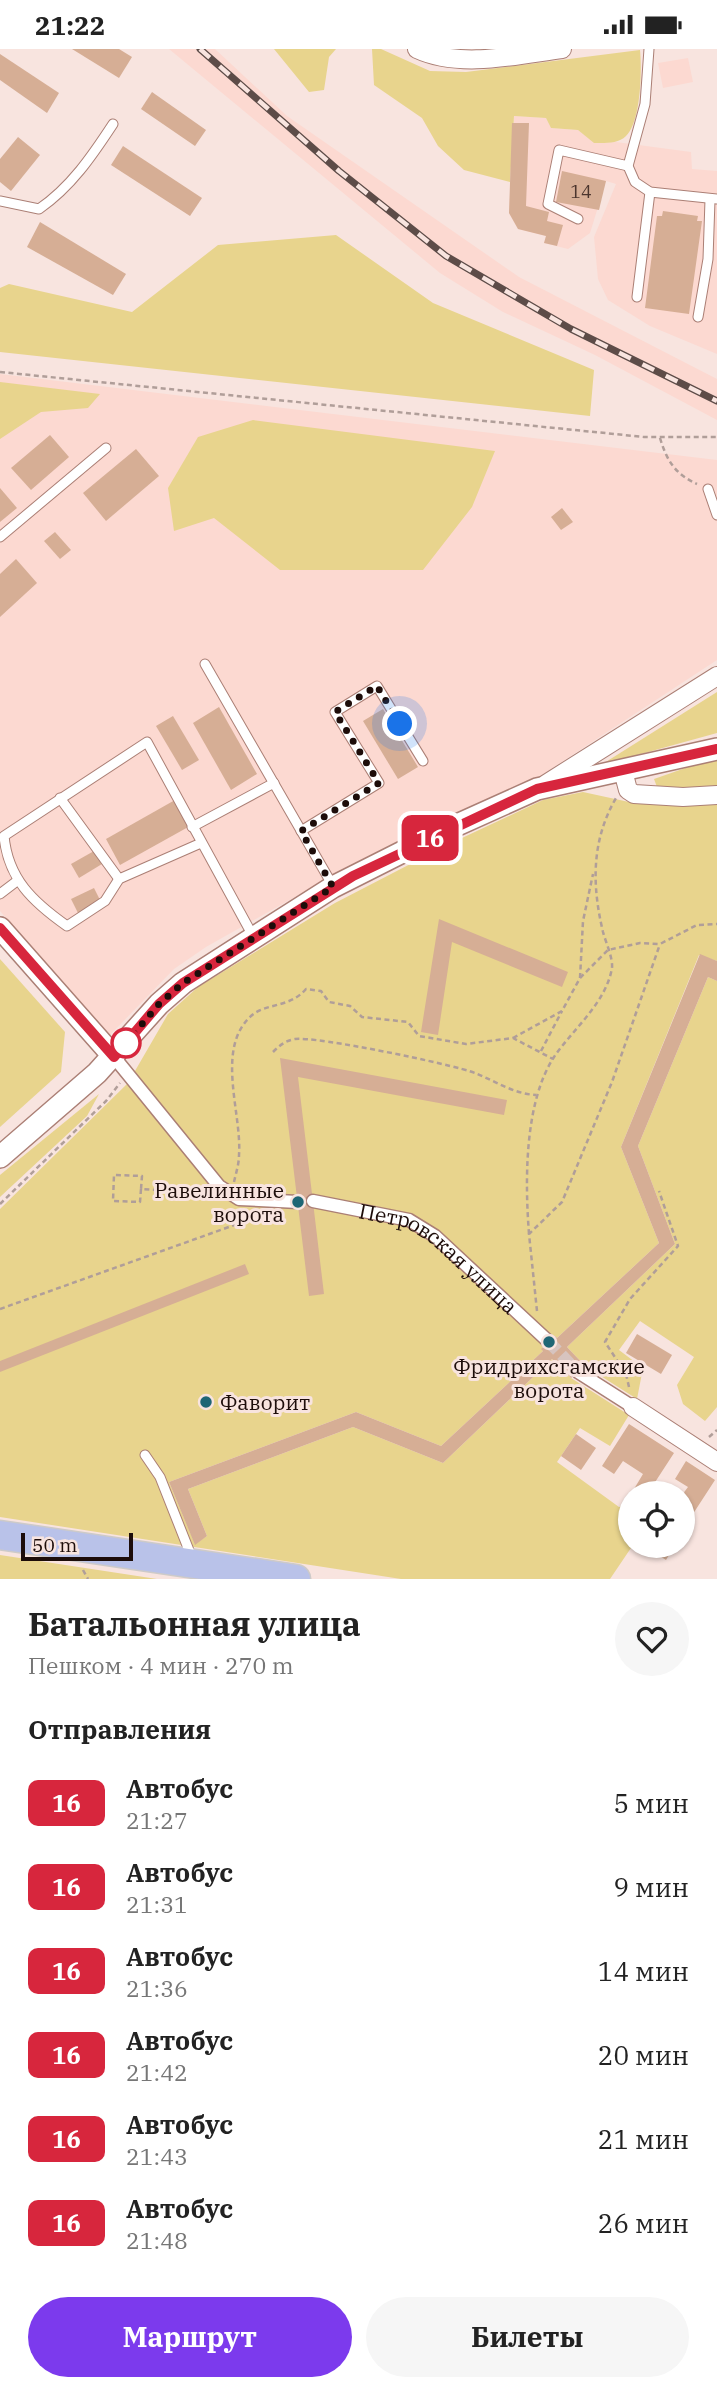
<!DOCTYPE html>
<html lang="ru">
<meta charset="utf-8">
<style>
:root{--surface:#fff;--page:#f6f6f6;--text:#222;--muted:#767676;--accent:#7c3aed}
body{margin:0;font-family:"IBM Plex Serif",serif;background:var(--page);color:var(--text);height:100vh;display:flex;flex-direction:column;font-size:26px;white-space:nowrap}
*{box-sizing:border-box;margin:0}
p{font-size:23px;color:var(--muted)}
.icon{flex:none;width:38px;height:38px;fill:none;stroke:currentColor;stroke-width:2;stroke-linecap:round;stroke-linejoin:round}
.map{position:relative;height:1530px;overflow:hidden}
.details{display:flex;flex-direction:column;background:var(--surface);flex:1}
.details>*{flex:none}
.badge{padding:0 14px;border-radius:10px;font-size:24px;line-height:46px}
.buttons{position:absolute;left:618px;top:1432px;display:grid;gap:14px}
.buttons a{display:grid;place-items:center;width:77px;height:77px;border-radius:50%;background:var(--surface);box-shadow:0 2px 5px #0004;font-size:35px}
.scale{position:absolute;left:21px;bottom:18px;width:112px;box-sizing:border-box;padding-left:7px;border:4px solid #1d0d0a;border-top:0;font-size:19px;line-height:24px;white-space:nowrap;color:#1d0d0a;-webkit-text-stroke:5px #f8e4df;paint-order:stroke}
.you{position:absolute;width:35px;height:35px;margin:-18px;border:5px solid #fff;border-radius:50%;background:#1a73e8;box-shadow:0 0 0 10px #1a73e833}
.map>.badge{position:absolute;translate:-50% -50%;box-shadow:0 0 0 4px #fff}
h2{padding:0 28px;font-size:26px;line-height:63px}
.round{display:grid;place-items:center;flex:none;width:74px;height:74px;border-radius:37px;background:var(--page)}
.head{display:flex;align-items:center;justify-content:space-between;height:119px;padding:0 28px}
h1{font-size:33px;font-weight:700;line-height:52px}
.cta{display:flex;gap:14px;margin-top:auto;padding:14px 28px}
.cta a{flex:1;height:80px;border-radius:42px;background:var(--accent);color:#fff;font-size:28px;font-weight:700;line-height:80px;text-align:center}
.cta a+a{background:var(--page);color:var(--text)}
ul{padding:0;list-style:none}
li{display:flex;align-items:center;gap:21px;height:84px;padding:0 28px}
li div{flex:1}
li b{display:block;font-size:26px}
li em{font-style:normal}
li .badge{min-width:77px;font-weight:700;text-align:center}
.status{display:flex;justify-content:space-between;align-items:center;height:49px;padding:0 35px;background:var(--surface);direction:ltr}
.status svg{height:19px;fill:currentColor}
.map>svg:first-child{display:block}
.built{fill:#fcd9d1}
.green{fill:#e8d48d}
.building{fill:#d6ae95}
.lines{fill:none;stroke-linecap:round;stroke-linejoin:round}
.pedestrian-tunnel{stroke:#d7c4bf;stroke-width:12;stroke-dasharray:12 6;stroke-linecap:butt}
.service-casing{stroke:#ab7f75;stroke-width:11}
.pedestrian-casing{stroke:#ab7f75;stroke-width:15}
.minor-casing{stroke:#ab7f75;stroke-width:20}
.tertiary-casing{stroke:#ab7f75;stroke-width:24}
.primary-casing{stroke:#cdcac9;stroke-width:31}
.path{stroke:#b09e99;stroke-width:2.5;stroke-dasharray:5 3.5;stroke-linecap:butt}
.service{stroke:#fff;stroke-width:9}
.pedestrian{stroke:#fff;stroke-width:12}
.minor{stroke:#fff;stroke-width:18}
.tertiary{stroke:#fff;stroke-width:21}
.primary{stroke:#b9c2e9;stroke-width:28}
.rail-casing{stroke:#5d4c48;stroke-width:7}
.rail{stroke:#f8e4df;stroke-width:4.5;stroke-dasharray:13;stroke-linecap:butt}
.line-casing{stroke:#fff;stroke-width:16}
.line{stroke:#d7263d;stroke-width:10}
.walk{stroke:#1d0d0a;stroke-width:7;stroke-dasharray:0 12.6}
.stop-dot{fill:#fff;stroke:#d7263d;stroke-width:3.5}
.poi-dot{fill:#1f6675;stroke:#f8e4df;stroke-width:2.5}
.labels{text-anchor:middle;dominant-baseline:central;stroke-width:6;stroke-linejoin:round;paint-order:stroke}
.number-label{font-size:18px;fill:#4b352d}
.poi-label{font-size:21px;fill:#1d0d0a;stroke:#f8e4df;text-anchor:end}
.street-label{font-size:21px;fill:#1d0d0a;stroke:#f8e4df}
</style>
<div class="status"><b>21:22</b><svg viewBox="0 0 49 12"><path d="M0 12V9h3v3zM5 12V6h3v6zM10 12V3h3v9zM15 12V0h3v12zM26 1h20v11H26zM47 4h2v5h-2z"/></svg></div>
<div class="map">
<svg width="717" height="1530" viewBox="0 0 717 1530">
<rect width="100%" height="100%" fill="#f8e4df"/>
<g class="built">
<path d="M 169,0 L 215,0 L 287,67 L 519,228 L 717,330 L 717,371 L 595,306 L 503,263 L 440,224 Z"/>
<path d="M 688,9 L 693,33 L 663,39 L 658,14 Z"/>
<path d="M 514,67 L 546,69 L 551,79 L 578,81 L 595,94 L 616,93 L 691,103 L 692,120 L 717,122 L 717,305 L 650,277 L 608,251 L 598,230 L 594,188 L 616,135 L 606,132 L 590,184 L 568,200 L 544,194 L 546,187 L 518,180 L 509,164 Z"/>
<path d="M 0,325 L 717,411 L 717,611 L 534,731 L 348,818 L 206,898 L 174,920 L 110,986 L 0,862 Z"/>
</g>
<g class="green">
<path d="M 274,0 L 336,0 L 329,8 L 324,41 L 309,43 Z"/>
<path d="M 372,0 L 381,0 L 430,22 L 466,23 L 640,1 C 642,21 641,73 626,87 C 618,95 605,94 594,94 L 578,81 L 551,79 L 546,69 L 514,67 L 510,133 L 464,121 L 438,97 L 422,69 L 374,36 Z"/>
<path d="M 336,186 L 433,254 L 594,321 L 590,367 L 0,303 L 0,239 L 9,235 L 132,263 L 218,196 Z"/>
<path d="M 0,333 L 100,345 L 88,359 L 41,363 L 0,390 Z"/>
<path d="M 253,371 L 495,402 L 472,458 L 423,521 L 280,521 L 214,469 L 174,482 L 168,439 L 198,388 Z"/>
<path d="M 717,643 L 717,684 L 601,716 Z"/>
<path d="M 717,708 L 717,741 L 657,738 L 654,730 Z"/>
<path d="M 583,743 L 629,753 L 717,751 L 717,912 L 699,906 L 621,1098 L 659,1194 L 557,1289 L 555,1287 L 542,1299 L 543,1302 L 441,1397 L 356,1363 L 169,1433 L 195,1495 L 207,1487 L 188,1440 L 353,1378 L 443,1414 L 552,1310 L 571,1329 L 629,1366 L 610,1397 L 580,1379 L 557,1413 L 619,1458 L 630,1456 L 630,1496 L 633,1496 L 610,1530 L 401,1530 L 0,1468 L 0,1160 L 128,1034 L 168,965 L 198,938 L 335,854 L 447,796 L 543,751 Z"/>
<path d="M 0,910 L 65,983 L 61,1023 L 0,1078 Z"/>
<path d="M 708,928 L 717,932 L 717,1358 L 705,1372 L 683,1355 L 677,1336 L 694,1308 L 640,1272 L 619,1301 L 643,1319 L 637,1350 L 585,1317 L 567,1298 L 675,1195 L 638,1097 Z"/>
<path d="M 99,1045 L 87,1067 L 0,1148 L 0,1126 Z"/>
<path d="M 0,1506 L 157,1530 L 0,1530 Z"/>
</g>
<g class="building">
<path d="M 72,0 L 119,0 L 132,8 L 119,29 Z"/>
<path d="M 0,5 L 59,44 L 47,64 L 0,31 Z"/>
<path d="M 152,43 L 206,81 L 195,97 L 141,60 Z"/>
<path d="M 512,74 L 529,74 L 526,157 L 549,163 L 547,172 L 563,176 L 557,197 L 544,194 L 546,187 L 518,180 L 509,164 Z"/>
<path d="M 18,88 L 40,106 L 11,142 L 0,133 L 0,110 Z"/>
<path d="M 123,97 L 202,149 L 190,167 L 111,116 Z"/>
<path d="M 562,122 L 606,132 L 599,161 L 556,153 Z"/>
<path d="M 663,162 L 698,167 L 697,172 L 702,172 L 689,265 L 645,259 L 657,167 L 662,167 Z"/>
<path d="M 40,173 L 126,225 L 113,246 L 27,198 Z"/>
<path d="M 50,386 L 69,408 L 31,441 L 11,419 Z"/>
<path d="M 136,400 L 159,427 L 106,472 L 83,444 Z"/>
<path d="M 0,439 L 17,459 L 0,473 Z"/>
<path d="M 562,459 L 573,473 L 561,481 L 551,468 Z"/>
<path d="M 55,483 L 71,501 L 60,510 L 44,492 Z"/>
<path d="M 16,510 L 37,534 L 0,568 L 0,525 Z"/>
<path d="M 219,658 L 257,725 L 231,741 L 193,674 Z"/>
<path d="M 383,660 L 418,718 L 398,730 L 363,672 Z"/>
<path d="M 173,667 L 199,711 L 182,721 L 156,677 Z"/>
<path d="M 175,751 L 190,777 L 120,816 L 106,790 Z"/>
<path d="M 94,802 L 102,815 L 79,829 L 71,815 Z"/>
<path d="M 94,839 L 101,853 L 78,864 L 71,850 Z"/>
<path d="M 439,870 L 568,923 L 562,938 L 452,893 L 438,986 L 421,983 Z"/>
<path d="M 700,905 L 717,912 L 717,932 L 708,928 L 638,1097 L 675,1195 L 567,1298 L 585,1317 L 571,1329 L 552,1310 L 443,1414 L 353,1378 L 188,1440 L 207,1487 L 195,1496 L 169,1433 L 356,1363 L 441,1397 L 543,1302 L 541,1300 L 555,1287 L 557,1289 L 659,1194 L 621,1098 Z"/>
<path d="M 280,1009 L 507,1051 L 504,1066 L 298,1028 L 324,1245 L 309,1247 Z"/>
<path d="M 245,1215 L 249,1225 L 0,1323 L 0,1312 Z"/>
<path d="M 637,1285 L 672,1306 L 661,1325 L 626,1304 Z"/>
<path d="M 629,1375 L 674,1404 L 648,1444 L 634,1440 L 643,1425 L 623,1412 L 614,1425 L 602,1417 Z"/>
<path d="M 576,1385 L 596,1399 L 581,1421 L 561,1407 Z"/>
<path d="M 686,1412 L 715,1431 L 689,1471 L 682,1466 L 682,1446 L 688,1438 L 675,1430 Z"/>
<path d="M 648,1496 L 675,1496 L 666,1511 L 647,1499 Z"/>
</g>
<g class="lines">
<path class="pedestrian-tunnel" d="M 549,1293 L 578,1323"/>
<g class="service-casing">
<g id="service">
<path d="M 628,117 L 635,133 L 650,143 L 717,150"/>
<path d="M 0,152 L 39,160 C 71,138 92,107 113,75"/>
<path d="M 578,170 L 548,155 L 559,101 L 628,117 L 645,55 L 649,0"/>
<path d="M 637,248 L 650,143"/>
<path d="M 698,268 L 708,210 L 710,151"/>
<path d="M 708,440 L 717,466"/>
<path d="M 0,488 L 106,399"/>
<path d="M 205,615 L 333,837"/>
<path d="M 60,749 L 119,830"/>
<path d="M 192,778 L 274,734"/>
<path d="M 301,782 L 379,734 L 335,663 L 377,637 L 423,712"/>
<path d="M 201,794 L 119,830 L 105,852 L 67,877 C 33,853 8,830 4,787 L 147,693 L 253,887"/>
<path d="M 0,845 L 17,832"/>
<path d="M 145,1406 L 160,1428 L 192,1509"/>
</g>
</g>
<g class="pedestrian-casing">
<g id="pedestrian">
<path d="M 114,1008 L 219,1137 L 239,1150 L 298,1153"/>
<path id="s1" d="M 313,1152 L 409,1171 L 435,1187 L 549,1293"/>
<path d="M 578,1323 L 633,1358"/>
</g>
</g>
<g class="minor-casing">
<g id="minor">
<path d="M 417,0 C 460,20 517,6 562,0"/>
<path d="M 623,722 L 628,741 L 634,745 L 683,748 L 717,746"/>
<path d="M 546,735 L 717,627"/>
<path d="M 633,1358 L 717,1413"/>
</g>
</g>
<g class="tertiary-casing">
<g id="tertiary">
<path d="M 0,879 L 114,1008"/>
<path d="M 0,1108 L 97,1024 L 159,955 L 183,934 L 333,838 L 446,781 L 537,740 L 717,700"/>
</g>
</g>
<g class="primary-casing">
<path id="primary" d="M 0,1486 L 296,1530"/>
</g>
<g class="path">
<path d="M 0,323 L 644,388 L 717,388"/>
<path d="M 660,389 C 667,412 675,425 697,435"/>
<path d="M 580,929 L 583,872 L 593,825"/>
<path d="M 513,989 L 562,962 L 580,929 L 608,901 L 640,894 L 660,895 L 697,876 L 717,875"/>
<path d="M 541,1002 L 562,962"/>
<path d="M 273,1003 C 280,996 285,992 295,990 C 316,987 451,1015 475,1024 C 495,1032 514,1045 536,1046"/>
<path d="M 234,1133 C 236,1124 239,1115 239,1106 C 242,1065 216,1002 249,969 C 264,953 289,960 306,940 L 321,942 L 329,953 L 350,957 L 362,968 L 408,973 L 419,987 L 466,995 L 513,989 L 553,1010"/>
<path d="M 141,1140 L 140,1153 L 113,1152 L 114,1126 L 142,1127 L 141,1140 L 207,1144"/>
<path d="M 0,1155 L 106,1052 L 120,1034"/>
<path d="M 529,1185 C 525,1133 524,1054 554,1008 C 573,980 606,954 612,919 C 613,909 606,894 603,883 C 592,837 591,792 616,749"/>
<path d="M 0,1260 L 240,1174 L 240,1163"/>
<path d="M 537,1262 L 529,1185 L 562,1153 L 612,1033 L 660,895"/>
<path d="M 629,1338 L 626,1325 L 605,1293 L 630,1250 L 678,1197 L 659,1142"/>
<path d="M 709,1388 L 717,1381"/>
<path d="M 83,1521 L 88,1530"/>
</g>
<use href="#service" class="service"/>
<use href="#pedestrian" class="pedestrian"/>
<use href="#minor" class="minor"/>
<use href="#tertiary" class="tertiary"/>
<use href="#primary" class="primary"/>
<g class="rail-casing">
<path id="rail" d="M 200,0 L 339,122 L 446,207 L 571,280 L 717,352"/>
</g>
<use href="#rail" class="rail"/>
</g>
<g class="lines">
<g class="line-casing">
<path id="line" d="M 0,879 L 114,1008 L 159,955 L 183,934 L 353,827 L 537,740 L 717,700"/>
</g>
<use href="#line" class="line"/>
<path class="walk" d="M 126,994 L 159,955 L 183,934 L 333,838 L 301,782 L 379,734 L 335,663 L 377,637 L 400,675"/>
</g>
<circle class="stop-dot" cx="126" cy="994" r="14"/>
<g class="poi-dot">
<circle cx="298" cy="1153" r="7"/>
<circle cx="549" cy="1293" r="7"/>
<circle cx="206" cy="1353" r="7"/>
</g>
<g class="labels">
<g class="number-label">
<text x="581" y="142">14</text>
</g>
<g class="poi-label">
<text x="284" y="1141">Равелинные<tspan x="284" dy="24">ворота</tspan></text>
<text x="549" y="1317" text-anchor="middle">Фридрихсгамские<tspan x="549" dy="24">ворота</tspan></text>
<text x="220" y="1353" text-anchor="start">Фаворит</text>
</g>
<g class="street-label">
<text stroke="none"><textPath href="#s1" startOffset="142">Петровская улица</textPath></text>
</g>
</g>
</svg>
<div class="buttons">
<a><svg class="icon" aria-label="locate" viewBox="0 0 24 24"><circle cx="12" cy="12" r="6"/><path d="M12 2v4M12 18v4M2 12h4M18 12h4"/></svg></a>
</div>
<div class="scale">50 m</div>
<div class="you" style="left:400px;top:675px"></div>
<b class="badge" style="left:430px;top:789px;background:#d7263d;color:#fff">16</b>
</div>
<section class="details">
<div class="head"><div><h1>Батальонная улица</h1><p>Пешком · 4 мин · 270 m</p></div><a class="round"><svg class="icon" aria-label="heart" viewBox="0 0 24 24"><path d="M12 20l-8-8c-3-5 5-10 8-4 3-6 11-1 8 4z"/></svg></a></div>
<h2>Отправления</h2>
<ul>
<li><span class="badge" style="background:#d7263d;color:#fff">16</span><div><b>Автобус</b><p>21:27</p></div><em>5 мин</em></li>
<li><span class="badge" style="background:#d7263d;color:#fff">16</span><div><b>Автобус</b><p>21:31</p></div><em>9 мин</em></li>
<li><span class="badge" style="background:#d7263d;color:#fff">16</span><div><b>Автобус</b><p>21:36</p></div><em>14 мин</em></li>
<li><span class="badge" style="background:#d7263d;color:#fff">16</span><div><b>Автобус</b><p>21:42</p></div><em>20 мин</em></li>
<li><span class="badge" style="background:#d7263d;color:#fff">16</span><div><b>Автобус</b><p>21:43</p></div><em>21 мин</em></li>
<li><span class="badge" style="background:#d7263d;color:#fff">16</span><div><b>Автобус</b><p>21:48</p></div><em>26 мин</em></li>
</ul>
<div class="cta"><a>Маршрут</a><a>Билеты</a></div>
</section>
